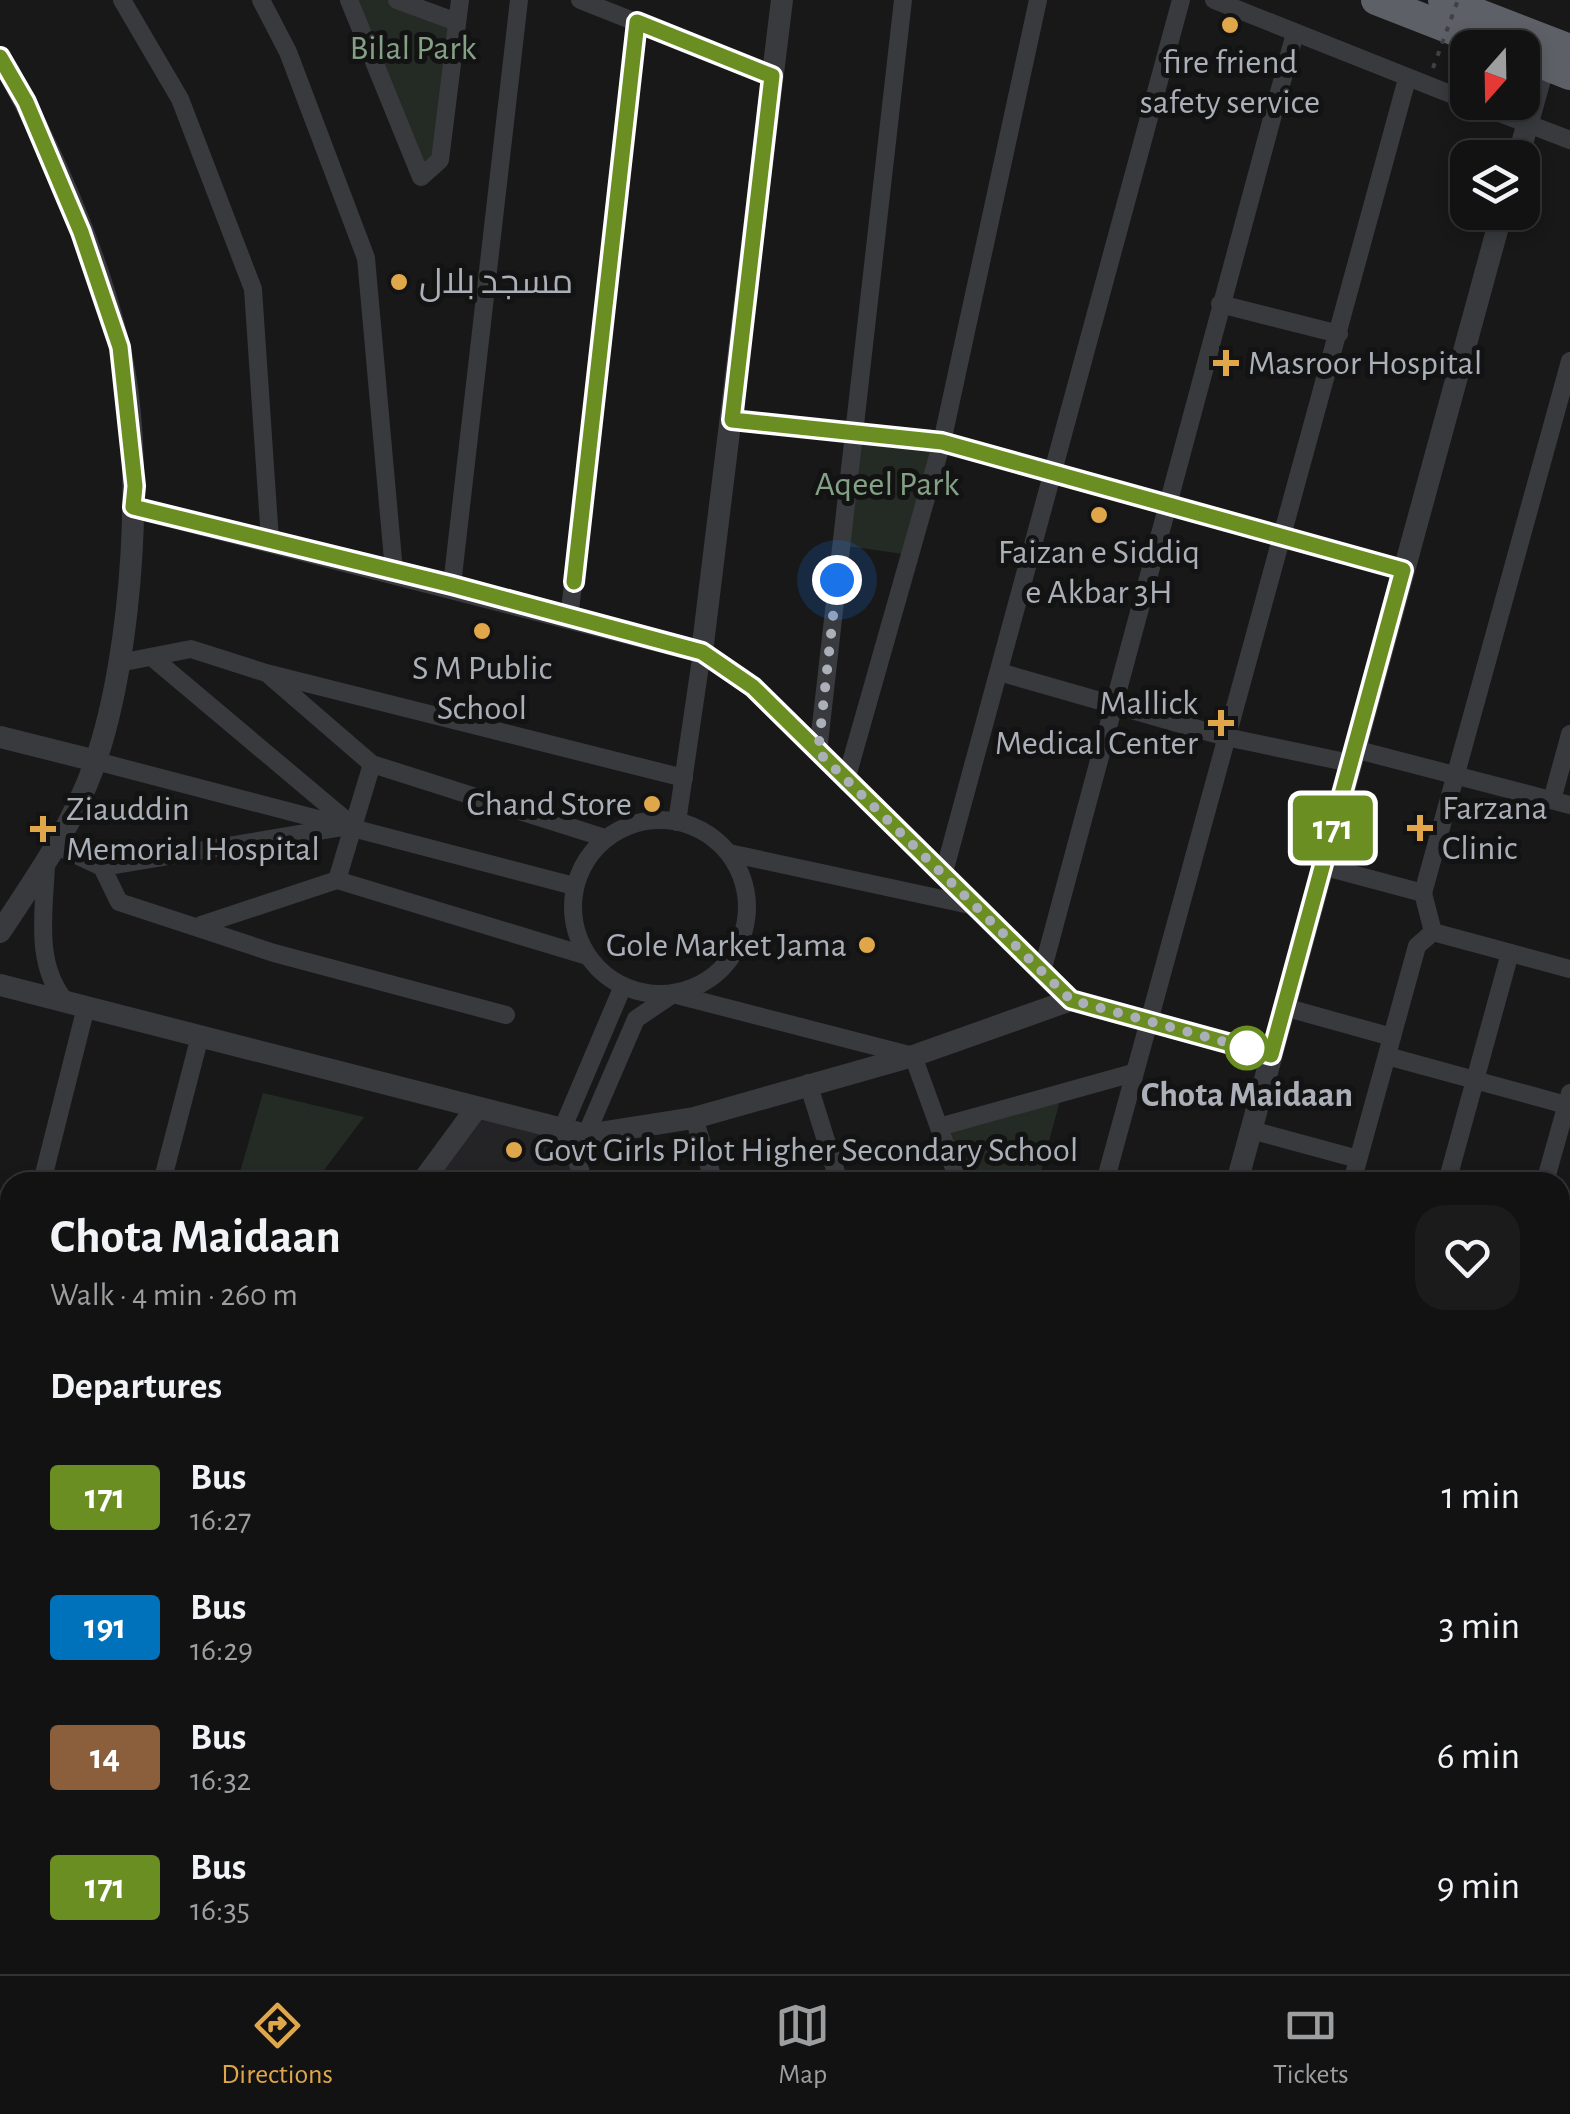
<!DOCTYPE html>
<meta charset="utf-8">
<style>
:root{--surface:#121213;--page:#1b1b1c;--text:#f1f3f6;--muted:#9c9ea0;--line:#313233;--accent:#dfa74a}
body{margin:0;font-family:"Alegreya Sans",Cairo,sans-serif;background:var(--page);color:var(--text);height:100vh;display:flex;flex-direction:column;font-size:38px;white-space:nowrap}
*{box-sizing:border-box;margin:0}
p{font-size:32px;color:var(--muted)}
.icon{flex:none;width:55px;height:55px;fill:none;stroke:currentColor;stroke-width:2;stroke-linecap:round;stroke-linejoin:round}
.map{position:relative;flex:1;overflow:hidden}
.side{position:absolute;left:0px;top:1172px;width:1570px;height:802px;display:flex;flex-direction:column;background:var(--surface);border-radius:30px 30px 0 0;box-shadow:0 5px 15px #0003,0 0 0 2px var(--line)}
.side>*{flex:none}
.badge{padding:0 20px;border-radius:8px;font-size:35px;line-height:65px}
.needle{width:65px;rotate:200deg}
.controls{position:absolute;left:1450px;top:30px;display:grid;gap:20px}
.controls a{display:grid;place-items:center;width:90px;height:90px;border-radius:20px;background:var(--surface);box-shadow:0 5px 15px #0003,0 0 0 2px var(--line);font-size:50px}
.you{position:absolute;width:50px;height:50px;margin:-25px;border:8px solid #fff;border-radius:50%;background:#1a73e8;box-shadow:0 0 0 15px #1a73e833}
.map>.badge{position:absolute;translate:-50% -50%;box-shadow:0 0 0 5px #fff}
h2{padding:0 50px;font-size:38px;line-height:90px}
.round{display:grid;place-items:center;flex:none;width:105px;height:105px;border-radius:30px;background:var(--page)}
.overview{display:flex;align-items:center;justify-content:space-between;height:170px;padding:0 50px}
h1{font-size:48px;font-weight:700;line-height:75px}
ul{padding:0;list-style:none}
li{display:flex;align-items:center;gap:30px;height:130px;padding:0 50px}
li div{flex:1}
li b{display:block;font-size:38px}
li em{font-style:normal}
li .badge{min-width:110px;font-weight:700;text-align:center}
.tab-bar{display:flex;justify-content:space-around;align-items:center;height:140px;border-top:2px solid var(--line);background:var(--surface);font-size:28px;color:var(--muted)}
.tab-bar a{display:grid;justify-items:center;gap:5px}
.tab-bar .current{color:var(--accent)}
.map>svg:first-child{display:block}
.built{fill:#242426}
.green{fill:#242b25}
.lines{fill:none;stroke-linecap:round;stroke-linejoin:round}
.service{stroke:#393a3e;stroke-width:9}
.minor{stroke:#393a3e;stroke-width:18}
.tertiary{stroke:#393a3e;stroke-width:22}
.trunk{stroke:#5d6066;stroke-width:30}
.rail-casing{stroke:#525459;stroke-width:9}
.rail{stroke:#131314;stroke-width:5;stroke-dasharray:15;stroke-linecap:butt}
.path-bridge{stroke:#3f4145;stroke-width:4;stroke-dasharray:5 8;stroke-linecap:butt}
.line-casing{stroke:#fff;stroke-width:22}
.line{stroke:#6b8e23;stroke-width:15}
.walk{stroke:#abafb8;stroke-width:10;stroke-dasharray:0 18}
.poi-dot{fill:#dfa74a;stroke:#131314;stroke-width:4}
.stop-dot{fill:#fff;stroke:#6b8e23;stroke-width:5}
.labels{text-anchor:middle;dominant-baseline:central;stroke-width:10;stroke-linejoin:round;paint-order:stroke}
.park-label{font-size:35px;fill:#84a085;stroke:#131314}
.poi-label{font-size:35px;fill:#abafb8;stroke:#131314;text-anchor:start}
.stop-label{font-size:35px;font-weight:bold;fill:#abafb8;stroke:#131314}
</style>
<div class="map">
<svg width="1570" height="1974" viewBox="0 0 1570 1974">
<rect width="100%" height="100%" fill="#181819"/>
<path class="built" d="M 475,1110 L 586,1135 L 584,1182 L 422,1182 Z"/>
<g class="green">
<path d="M 349,0 L 397,0 L 457,22 L 440,160 L 421,177 Z"/>
<path d="M 852,434 L 942,442 L 910,555 L 840,545 Z"/>
<path d="M 263,1093 L 364,1117 L 315,1182 L 237,1182 Z"/>
<path d="M 1062,1093 L 1038,1182 L 959,1182 L 939,1127 Z"/>
</g>
<g class="lines">
<g class="service">
<path d="M 0,1704 L 10,1701"/>
<path d="M 583,1965 L 584,1974"/>
<path d="M 714,1965 L 715,1974"/>
</g>
<g class="minor">
<path d="M 122,0 L 180,99 L 253,289 L 270,540"/>
<path d="M 261,0 L 288,52 L 366,258 L 394,571"/>
<path d="M 349,0 L 421,177 L 440,160 L 460,0"/>
<path d="M 397,0 L 457,22"/>
<path d="M 580,0 L 772,76"/>
<path d="M 1214,0 L 1468,101"/>
<path d="M 1471,102 L 1570,140"/>
<path d="M 1220,304 L 1339,334"/>
<path d="M 732,420 L 942,442 L 1403,570"/>
<path d="M 452,585 L 519,0"/>
<path d="M 569,619 L 637,22"/>
<path d="M 153,658 L 348,822"/>
<path d="M 119,663 L 191,649 L 266,673 L 684,778"/>
<path d="M 999,672 L 1226,737 L 1350,763"/>
<path d="M 270,676 L 372,764 L 605,838"/>
<path d="M 1354,749 L 1570,805"/>
<path d="M 818,752 L 903,0"/>
<path d="M 96,761 L 574,886"/>
<path d="M 846,780 L 942,442 L 1038,0"/>
<path d="M 1552,800 L 1570,734"/>
<circle cx="660" cy="907" r="87"/>
<path d="M 677,822 L 702,652"/>
<path d="M 55,845 L 102,867 L 119,902 L 274,953 L 506,1015"/>
<path d="M 729,853 L 970,905"/>
<path d="M 46,865 C 44,912 34,965 66,1002"/>
<path d="M 1322,866 L 1423,893 L 1433,932 L 1570,969"/>
<path d="M 102,867 L 342,827"/>
<path d="M 943,876 L 1181,0"/>
<path d="M 337,880 L 372,764"/>
<path d="M 1423,893 L 1570,361"/>
<path d="M 201,925 L 337,880 L 587,956"/>
<path d="M 1042,972 L 1295,33"/>
<path d="M 1284,1007 L 1392,1037"/>
<path d="M 1387,1056 L 1570,1106"/>
<path d="M 808,1083 L 839,1182"/>
<path d="M 694,1118 L 714,1182"/>
<path d="M 939,1127 L 1133,1073"/>
<path d="M 1251,1130 L 1358,1159"/>
<path d="M 561,1132 L 623,986"/>
<path d="M 42,1182 L 86,1007"/>
<path d="M 162,1182 L 200,1036"/>
<path d="M 584,1182 L 578,1164 L 586,1135 L 636,1019 L 673,994 L 913,1056 L 959,1182"/>
<path d="M 1105,1182 L 1407,79"/>
<path d="M 1352,1182 L 1417,946 L 1433,932"/>
<path d="M 1447,1182 L 1510,953"/>
<path d="M 1545,1182 L 1570,1093"/>
<path d="M 1560,1239 L 1570,1241"/>
<path d="M 0,1349 L 10,1309"/>
<path d="M 0,1467 L 10,1466"/>
<path d="M 1560,1552 L 1570,1552"/>
<path d="M 0,1897 L 10,1894"/>
<path d="M 379,1965 L 380,1974"/>
<path d="M 1312,1965 L 1345,1974"/>
<path d="M 158,1974 L 195,1965"/>
<path d="M 891,1974 L 893,1965"/>
<path d="M 1133,1974 L 1136,1965"/>
<path d="M 1240,1974 L 1242,1965"/>
<path d="M 1494,1974 L 1496,1965"/>
</g>
<g class="tertiary">
<path d="M 0,57 C 50,145 95,247 119,345 C 146,456 133,652 96,760 C 75,822 36,878 0,932"/>
<path d="M 1518,158 L 1544,65"/>
<path d="M 133,507 L 702,652 L 753,687 L 1071,1000 L 1271,1055"/>
<path d="M 702,652 L 782,0"/>
<path d="M 0,737 L 96,761"/>
<path d="M 0,985 L 586,1135 L 694,1118 L 913,1056 L 1071,1000"/>
<path d="M 422,1182 L 475,1110"/>
<path d="M 1237,1182 L 1502,212"/>
<path d="M 0,1539 L 10,1539"/>
<path d="M 363,1974 L 366,1965"/>
<path d="M 1024,1974 L 1027,1965"/>
</g>
<g class="trunk">
<path d="M 1376,0 L 1499,48"/>
<path d="M 1443,0 L 1570,49"/>
<path d="M 1522,56 L 1570,75"/>
</g>
<g class="rail-casing">
<g id="rail">
<path d="M 1560,1693 L 1570,1693"/>
<path d="M 0,1805 L 10,1802"/>
</g>
</g>
<use href="#rail" class="rail"/>
<path class="path-bridge" d="M 1433,68 L 1458,0"/>
</g>
<g class="lines">
<g class="line-casing">
<path id="line" d="M 0,57 L 26,102 L 81,232 L 120,347 L 135,486 L 133,507 L 452,585 L 702,652 L 753,687 L 1071,1000 L 1271,1055 L 1403,570 L 942,442 L 732,420 L 772,76 L 637,22 L 574,582"/>
</g>
<use href="#line" class="line"/>
<path class="walk" d="M 837,580 L 818,752 L 1071,1000 L 1247,1048"/>
</g>
<g class="poi-dot">
<circle cx="1230" cy="25" r="10"/>
<circle cx="399" cy="282" r="10"/>
<path d="M1221 348h10v10h10v10h-10v10h-10v-10h-10v-10h10z"/>
<circle cx="1099" cy="515" r="10"/>
<circle cx="482" cy="631" r="10"/>
<path d="M1216 708h10v10h10v10h-10v10h-10v-10h-10v-10h10z"/>
<circle cx="652" cy="804" r="10"/>
<path d="M1415 813h10v10h10v10h-10v10h-10v-10h-10v-10h10z"/>
<path d="M38 814h10v10h10v10h-10v10h-10v-10h-10v-10h10z"/>
<circle cx="867" cy="945" r="10"/>
<circle cx="514" cy="1150" r="10"/>
</g>
<circle class="stop-dot" cx="1247" cy="1048" r="20"/>
<g class="labels">
<g class="park-label">
<text x="413" y="48">Bilal Park</text>
<text x="887" y="484">Aqeel Park</text>
</g>
<g class="poi-label">
<text x="1230" y="62" text-anchor="middle">fire friend<tspan x="1230" dy="40">safety service</tspan></text>
<text x="419" y="282">مسجد بلال</text>
<text x="1248" y="363">Masroor Hospital</text>
<text x="1099" y="552" text-anchor="middle">Faizan e Siddiq<tspan x="1099" dy="40">e Akbar 3H</tspan></text>
<text x="482" y="668" text-anchor="middle">S M Public<tspan x="482" dy="40">School</tspan></text>
<text x="1198" y="703" text-anchor="end">Mallick<tspan x="1198" dy="40">Medical Center</tspan></text>
<text x="632" y="804" text-anchor="end">Chand Store</text>
<text x="1442" y="808">Farzana<tspan x="1442" dy="40">Clinic</tspan></text>
<text x="66" y="809">Ziauddin<tspan x="66" dy="40">Memorial Hospital</tspan></text>
<text x="847" y="945" text-anchor="end">Gole Market Jama</text>
<text x="534" y="1150">Govt Girls Pilot Higher Secondary School</text>
</g>
<g class="stop-label">
<text x="1247" y="1095">Chota Maidaan</text>
</g>
</g>
</svg>
<div class="controls">
<a><svg class="needle" viewBox="-14 -14 28 28"><path d="M0-13l5 13h-10z" fill="#e53935"/><path d="M0 13l5-13h-10z" fill="#9c9ea0"/></svg></a>
<a><svg class="icon" aria-label="layers" viewBox="0 0 24 24"><path d="M12 4l9 5-9 5-9-5zM3 14l9 5 9-5"/></svg></a>
</div>
<div class="you" style="left:837px;top:580px"></div>
<b class="badge" style="left:1333px;top:828px;background:#6b8e23;color:#fff">171</b>
<section class="side">
<div class="overview"><div><h1>Chota Maidaan</h1><p>Walk · 4 min · 260 m</p></div><a class="round"><svg class="icon" aria-label="heart" viewBox="0 0 24 24"><path d="M12 20l-8-8c-3-5 5-10 8-4 3-6 11-1 8 4z"/></svg></a></div>
<h2>Departures</h2>
<ul>
<li><span class="badge" style="background:#6b8e23;color:#fff">171</span><div><b>Bus</b><p>16:27</p></div><em>1 min</em></li>
<li><span class="badge" style="background:#0072bc;color:#fff">191</span><div><b>Bus</b><p>16:29</p></div><em>3 min</em></li>
<li><span class="badge" style="background:#8b5e3c;color:#fff">14</span><div><b>Bus</b><p>16:32</p></div><em>6 min</em></li>
<li><span class="badge" style="background:#6b8e23;color:#fff">171</span><div><b>Bus</b><p>16:35</p></div><em>9 min</em></li>
</ul>
</section>
</div>
<nav class="tab-bar">
<a class="current"><svg class="icon" aria-label="directions" viewBox="0 0 24 24"><path d="M12 3l9 9-9 9-9-9zM9 14v-3h6M13 9l2 2-2 2"/></svg>Directions</a>
<a><svg class="icon" aria-label="map" viewBox="0 0 24 24"><path d="M3 6l6-2 6 2 6-2v14l-6 2-6-2-6 2zM9 4v14M15 6v14"/></svg>Map</a>
<a><svg class="icon" aria-label="tickets" viewBox="0 0 24 24"><path d="M3 7h18v10H3zM15 7v10"/></svg>Tickets</a>
</nav>
